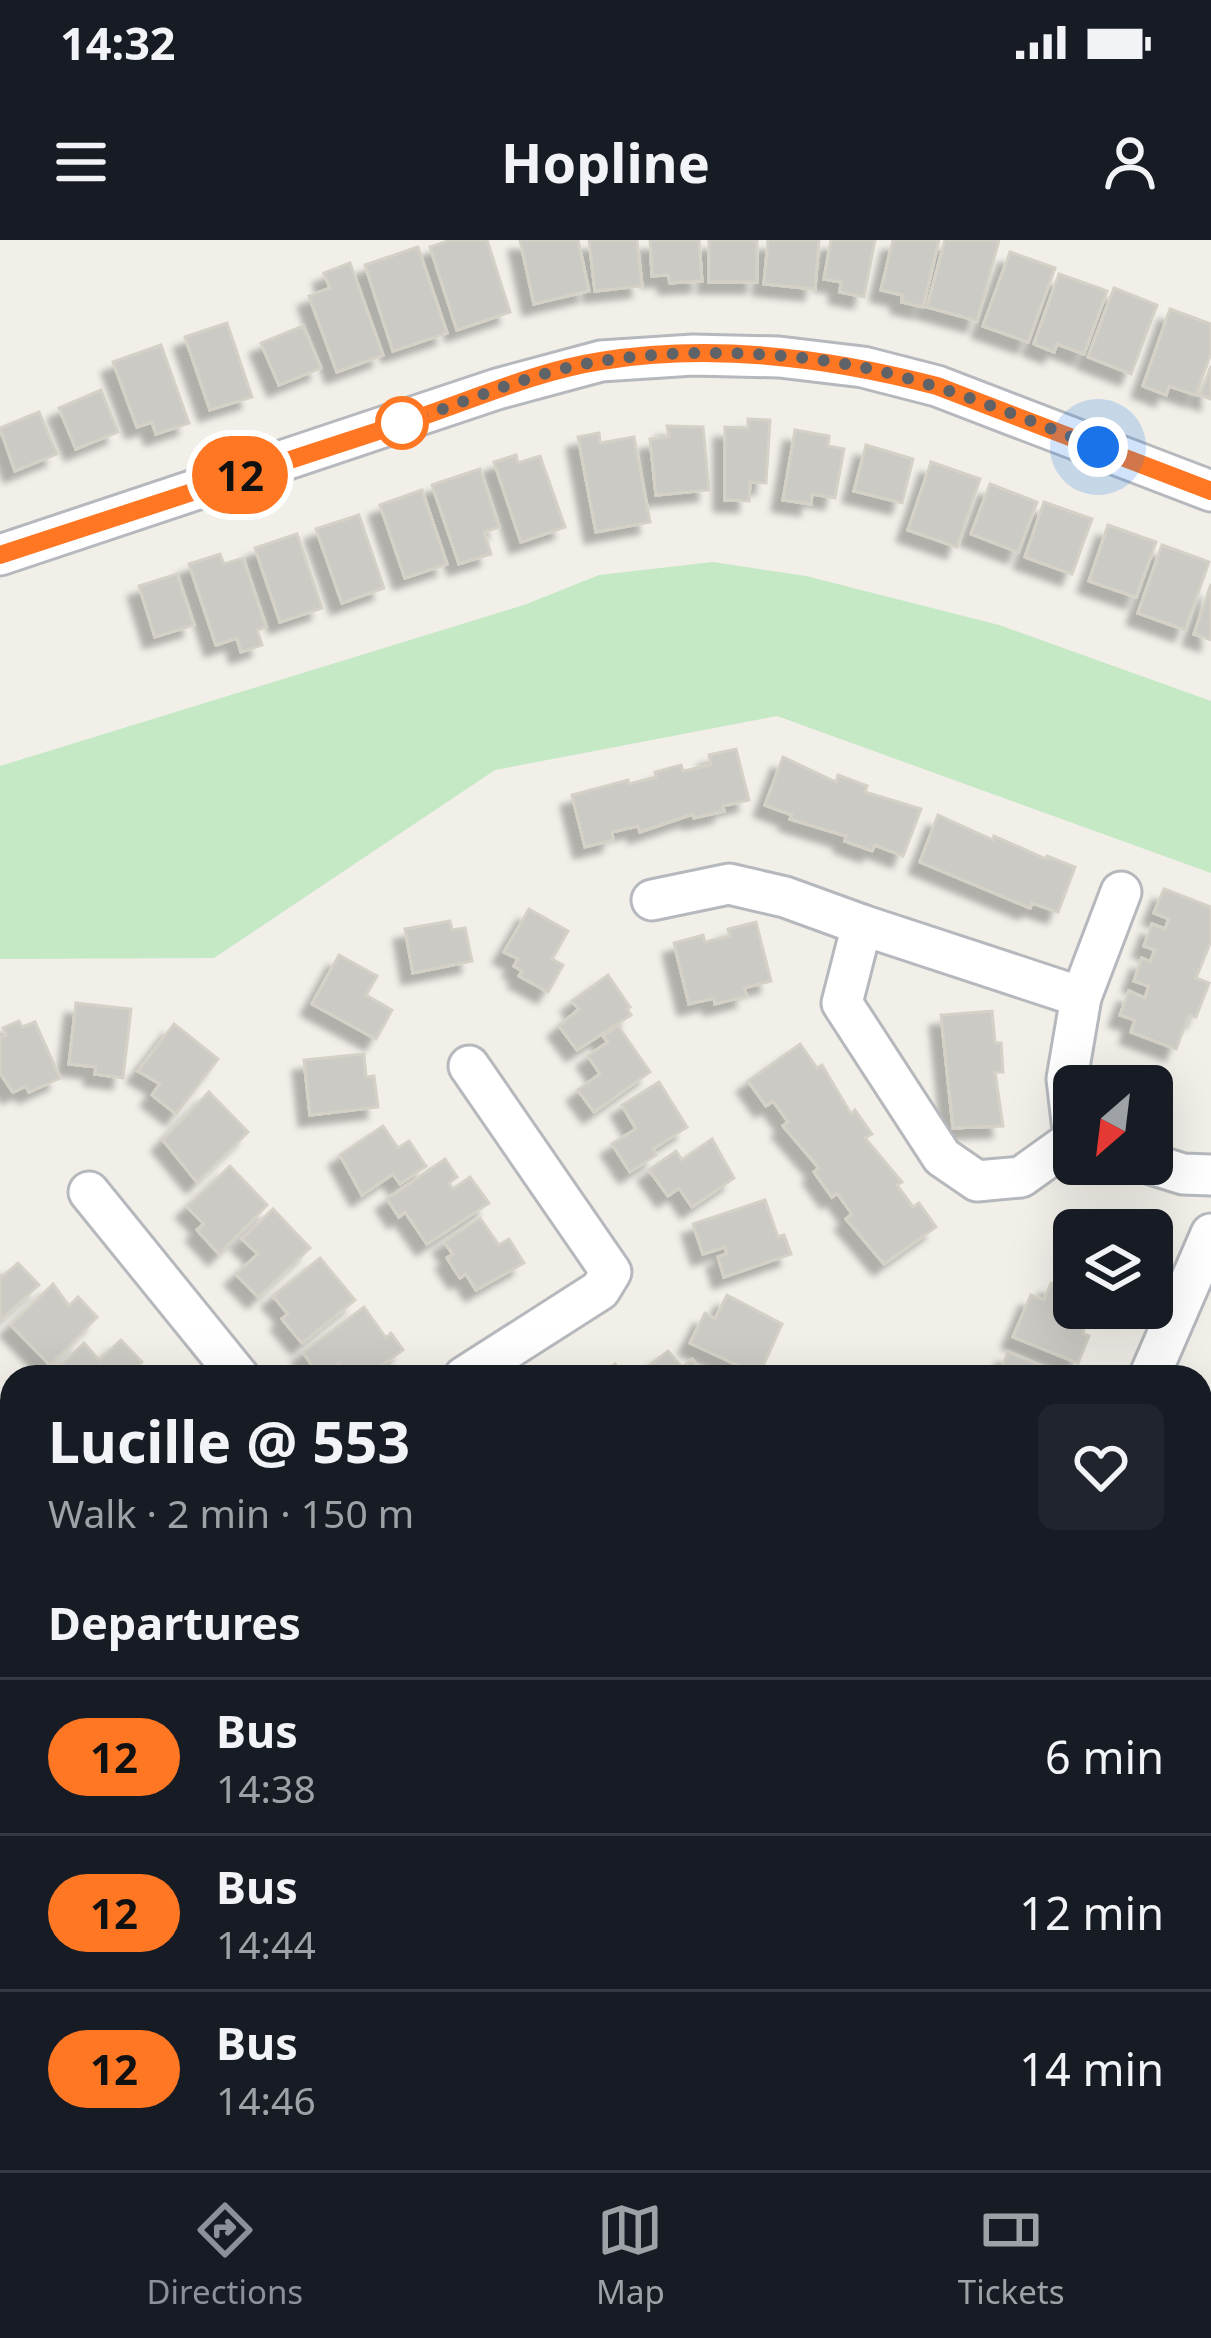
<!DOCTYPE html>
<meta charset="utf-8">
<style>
:root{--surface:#171b24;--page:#20242c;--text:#f1f3f6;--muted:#9ea1a6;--line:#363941;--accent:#8c9099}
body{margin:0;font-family:"Noto Sans",sans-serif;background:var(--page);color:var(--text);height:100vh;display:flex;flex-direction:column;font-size:45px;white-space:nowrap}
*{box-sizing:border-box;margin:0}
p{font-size:39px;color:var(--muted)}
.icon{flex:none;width:66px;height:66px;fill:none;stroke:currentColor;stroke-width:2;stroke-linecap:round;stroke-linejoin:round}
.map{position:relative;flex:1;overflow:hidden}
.details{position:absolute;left:0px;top:1125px;width:1212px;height:807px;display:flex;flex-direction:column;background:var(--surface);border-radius:36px 36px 0 0;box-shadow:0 12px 48px #0002}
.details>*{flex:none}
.badge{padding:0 24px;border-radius:39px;font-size:42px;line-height:78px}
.needle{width:78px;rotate:208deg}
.buttons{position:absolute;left:1053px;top:825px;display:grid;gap:24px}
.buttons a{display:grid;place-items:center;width:120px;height:120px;border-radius:18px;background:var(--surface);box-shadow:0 12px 48px #0002;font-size:60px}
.you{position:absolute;width:60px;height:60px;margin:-30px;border:9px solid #fff;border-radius:50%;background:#1a73e8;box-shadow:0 0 0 18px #1a73e833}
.map>.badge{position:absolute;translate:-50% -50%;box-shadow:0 0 0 6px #fff}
h2{padding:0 48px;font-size:45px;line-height:108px}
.round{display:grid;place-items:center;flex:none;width:126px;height:126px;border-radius:18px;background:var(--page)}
.overview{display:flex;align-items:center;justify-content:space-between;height:204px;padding:0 48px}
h1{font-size:57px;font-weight:700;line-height:90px}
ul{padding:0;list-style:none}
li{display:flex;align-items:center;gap:36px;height:156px;padding:0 48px;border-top:3px solid var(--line)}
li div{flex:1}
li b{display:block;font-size:45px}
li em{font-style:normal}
li .badge{min-width:132px;font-weight:700;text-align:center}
.status{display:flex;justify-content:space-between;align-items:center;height:84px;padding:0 60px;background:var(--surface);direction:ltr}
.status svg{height:33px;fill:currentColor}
header{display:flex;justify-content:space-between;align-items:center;height:156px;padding:0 48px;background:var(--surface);font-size:54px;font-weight:700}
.menu{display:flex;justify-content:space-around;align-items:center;height:168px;border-top:3px solid var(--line);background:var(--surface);font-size:33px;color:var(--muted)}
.menu a{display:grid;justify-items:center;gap:6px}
.menu .active{color:var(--accent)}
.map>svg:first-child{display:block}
.green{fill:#c5e8c5}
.building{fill:#cccac5;stroke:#d6d1c6;stroke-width:3;filter:url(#shadow)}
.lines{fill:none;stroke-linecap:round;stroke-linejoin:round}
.minor-casing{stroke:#b5b8bc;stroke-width:45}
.minor{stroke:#fff;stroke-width:39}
.line-casing{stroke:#fff;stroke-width:27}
.line{stroke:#ff7723;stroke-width:18}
.walk{stroke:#5f6368;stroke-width:12;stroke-dasharray:0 21.6}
.stop-dot{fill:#fff;stroke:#ff7723;stroke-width:6}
</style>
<div class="status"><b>14:32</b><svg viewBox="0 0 49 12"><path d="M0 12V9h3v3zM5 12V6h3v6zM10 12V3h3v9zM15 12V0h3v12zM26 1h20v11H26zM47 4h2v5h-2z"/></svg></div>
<header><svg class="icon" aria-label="menu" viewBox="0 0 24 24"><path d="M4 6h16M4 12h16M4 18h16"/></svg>Hopline<svg class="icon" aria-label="person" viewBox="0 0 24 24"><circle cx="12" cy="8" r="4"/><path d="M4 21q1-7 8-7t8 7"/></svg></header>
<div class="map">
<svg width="1211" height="1930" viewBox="0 0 1211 1930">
<defs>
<filter id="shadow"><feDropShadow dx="-11" dy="11" stdDeviation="3" flood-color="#0004"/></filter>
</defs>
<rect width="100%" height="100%" fill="#f1efe8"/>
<path class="green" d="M 713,322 L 806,336 L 999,385 L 1211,461 L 1211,633 L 777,476 L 495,530 L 214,718 L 0,719 L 0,526 L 524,365 L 599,335 Z"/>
<g class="building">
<path d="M 451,0 L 487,0 L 510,72 L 457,90 L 430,7 Z"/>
<path d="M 520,0 L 578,0 L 589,51 L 534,64 Z"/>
<path d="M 589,0 L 637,0 L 642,46 L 595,51 Z"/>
<path d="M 650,0 L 699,0 L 702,41 L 670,43 L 668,35 L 652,36 Z"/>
<rect x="709" y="0" width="48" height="42"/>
<path d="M 768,0 L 819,0 L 815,49 L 764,44 Z"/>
<path d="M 831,0 L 875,0 L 864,57 L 840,52 L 841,42 L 824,39 Z"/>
<path d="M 893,0 L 939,0 L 923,67 L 902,62 L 902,55 L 881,50 Z"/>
<path d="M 945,0 L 999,0 L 977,81 L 927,67 Z"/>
<path d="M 418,7 L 447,93 L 393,111 L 365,25 Z"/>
<path d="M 1010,12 L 1055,28 L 1028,102 L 983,86 Z"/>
<path d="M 350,23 L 383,115 L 337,132 L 309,56 L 330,48 L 324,33 Z"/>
<path d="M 1059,34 L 1107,51 L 1084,114 L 1057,104 L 1054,112 L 1034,104 Z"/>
<path d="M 1114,48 L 1157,65 L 1131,134 L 1088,117 Z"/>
<path d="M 1170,69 L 1211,84 L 1211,113 L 1196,155 L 1169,146 L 1166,155 L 1143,146 Z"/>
<path d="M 227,83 L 252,157 L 210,170 L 185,97 Z"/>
<path d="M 303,86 L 321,128 L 279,145 L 261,103 Z"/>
<path d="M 161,105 L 189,183 L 156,194 L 152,182 L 137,187 L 113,122 Z"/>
<path d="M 1211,126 L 1211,159 L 1200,155 Z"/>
<path d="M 101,150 L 118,192 L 76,209 L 59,168 Z"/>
<path d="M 39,172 L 57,214 L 15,231 L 0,188 Z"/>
<path d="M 748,179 L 770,180 L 766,243 L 750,242 L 749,261 L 725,260 L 725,187 L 748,188 Z"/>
<path d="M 667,186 L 703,187 L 709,250 L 656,255 L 650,199 L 669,197 Z"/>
<path d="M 795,190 L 829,196 L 828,206 L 844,209 L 835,258 L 812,254 L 811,264 L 783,260 Z"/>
<path d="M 599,193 L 600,203 L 634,197 L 650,282 L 596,292 L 578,197 Z"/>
<path d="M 866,205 L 913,219 L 902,263 L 854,251 Z"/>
<path d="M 516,215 L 518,223 L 540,216 L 565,287 L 521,302 L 494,222 Z"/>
<path d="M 931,222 L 980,239 L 957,307 L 908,290 Z"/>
<path d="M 480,229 L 499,287 L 484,292 L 491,314 L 459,324 L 432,245 Z"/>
<path d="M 990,244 L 1037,262 L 1018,312 L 971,294 Z"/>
<path d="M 422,250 L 447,324 L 405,338 L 380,265 Z"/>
<path d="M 1044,262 L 1092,279 L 1072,334 L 1025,317 Z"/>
<path d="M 359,275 L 384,348 L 342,363 L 316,289 Z"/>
<path d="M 1108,285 L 1156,302 L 1136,357 L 1089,341 Z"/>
<path d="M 297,294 L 322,368 L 280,382 L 255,308 Z"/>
<path d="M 1162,305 L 1209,322 L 1185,390 L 1138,373 Z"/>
<path d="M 220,314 L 224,324 L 243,318 L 266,387 L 257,390 L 262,405 L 241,412 L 237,398 L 216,405 L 189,324 Z"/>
<path d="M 177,334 L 194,385 L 155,397 L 139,346 Z"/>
<path d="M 1211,344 L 1211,400 L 1194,394 Z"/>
<path d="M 736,509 L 749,560 L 723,566 L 724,571 L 694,578 L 693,574 L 640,592 L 638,586 L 612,592 L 613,600 L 585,607 L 572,555 L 628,540 L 629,544 L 656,537 L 655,532 L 681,525 L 683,531 L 711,525 L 709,515 Z"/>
<path d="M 783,517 L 836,542 L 838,535 L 867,546 L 865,552 L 921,569 L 903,616 L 875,605 L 872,611 L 845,601 L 846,596 L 790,579 L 792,575 L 765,565 Z"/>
<path d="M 938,575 L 993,600 L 994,596 L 1046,619 L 1047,616 L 1075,627 L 1058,672 L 1032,663 L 1030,668 L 920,622 Z"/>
<path d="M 1164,649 L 1211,667 L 1211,701 L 1196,738 L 1209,743 L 1196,777 L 1189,775 L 1176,809 L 1131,792 L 1135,780 L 1120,775 L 1129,751 L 1145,758 L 1149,746 L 1134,741 L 1142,718 L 1150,722 L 1155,710 L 1144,706 L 1152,684 L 1165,689 L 1169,679 L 1154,673 Z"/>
<path d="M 529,669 L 568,691 L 552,719 L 563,725 L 548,752 L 519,736 L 522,731 L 514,726 L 518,719 L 504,712 Z"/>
<path d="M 450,681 L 452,690 L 465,688 L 472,721 L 413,733 L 405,689 Z"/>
<path d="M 756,682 L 771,741 L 744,748 L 747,756 L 715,764 L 714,758 L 689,764 L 674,703 L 703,695 L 705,702 L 730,696 L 728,689 Z"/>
<path d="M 339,715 L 377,736 L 366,755 L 392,770 L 376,799 L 312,764 Z"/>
<path d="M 608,735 L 630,767 L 627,769 L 631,775 L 577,810 L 559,786 L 579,769 L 572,761 Z"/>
<path d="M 76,763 L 131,769 L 123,838 L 95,834 L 96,827 L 69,824 Z"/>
<path d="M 992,771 L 995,803 L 1001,803 L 1003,832 L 995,832 L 1003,886 L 953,888 L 941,775 Z"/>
<path d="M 19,781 L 22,787 L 35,782 L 60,838 L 29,852 L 26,846 L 13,852 L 0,833 L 0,798 L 6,795 L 3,788 Z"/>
<path d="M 174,784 L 218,819 L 176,874 L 152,855 L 160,844 L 138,831 Z"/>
<path d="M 618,786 L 650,832 L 594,872 L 578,850 L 600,834 L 588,816 L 608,802 L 603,796 Z"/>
<path d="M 800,804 L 817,828 L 822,825 L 851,874 L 855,870 L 872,894 L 865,898 L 902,942 L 897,945 L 913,967 L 919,963 L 936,987 L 884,1024 L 846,979 L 852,974 L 837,953 L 832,957 L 814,932 L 819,928 L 783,886 L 788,882 L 773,861 L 766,866 L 748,841 Z"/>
<path d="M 364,814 L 366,837 L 374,836 L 378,867 L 310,875 L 304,820 Z"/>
<path d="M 659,842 L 687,887 L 653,909 L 656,915 L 630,932 L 612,904 L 636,889 L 622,865 Z"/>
<path d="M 209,852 L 248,892 L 197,942 L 163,900 Z"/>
<path d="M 383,886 L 398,908 L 409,901 L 426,926 L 400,944 L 393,934 L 362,955 L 340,915 Z"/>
<path d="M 712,899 L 734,938 L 692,967 L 679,948 L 668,956 L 649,930 L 676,911 L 682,920 Z"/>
<path d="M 445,919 L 457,937 L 449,943 L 453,949 L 470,937 L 489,963 L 427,1004 L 405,972 L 399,977 L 387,959 Z"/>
<path d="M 230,926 L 267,965 L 219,1014 L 197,990 L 204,984 L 187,967 Z"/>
<path d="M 765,960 L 778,997 L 784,995 L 791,1014 L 724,1037 L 718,1017 L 727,1014 L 725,1007 L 703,1014 L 693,984 Z"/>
<path d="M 273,969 L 310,1008 L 258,1057 L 236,1034 L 258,1014 L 242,999 Z"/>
<path d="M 480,978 L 499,1005 L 509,999 L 524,1023 L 476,1050 L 466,1034 L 460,1038 L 447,1018 L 453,1014 L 444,1002 Z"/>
<path d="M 320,1018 L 355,1060 L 302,1103 L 282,1079 L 288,1074 L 273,1056 Z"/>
<path d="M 18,1023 L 39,1045 L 0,1080 L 0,1035 L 2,1037 Z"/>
<path d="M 1051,1043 L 1074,1052 L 1074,1068 L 1089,1068 L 1083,1094 L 1089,1096 L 1078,1123 L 1013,1097 L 1031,1055 L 1044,1060 Z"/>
<path d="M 53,1044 L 69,1066 L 78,1057 L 97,1077 L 50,1125 L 11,1085 Z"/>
<path d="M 727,1055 L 782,1084 L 759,1135 L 690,1103 L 705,1073 L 715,1079 Z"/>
<path d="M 364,1067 L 386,1098 L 391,1093 L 403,1110 L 366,1137 L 336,1137 L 333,1133 L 342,1127 L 339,1123 L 320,1137 L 303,1112 Z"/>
<path d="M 121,1100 L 142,1122 L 127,1137 L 58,1137 L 54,1132 L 84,1103 L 99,1120 Z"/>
<path d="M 668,1111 L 682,1127 L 692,1119 L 706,1137 L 647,1137 L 642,1131 Z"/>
<path d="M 1008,1112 L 1055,1132 L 1053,1137 L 998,1137 Z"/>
<path d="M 615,1124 L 625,1137 L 598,1137 Z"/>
<path d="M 1203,1234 L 1211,1237 L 1209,1272 L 1200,1268 Z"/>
<path d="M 12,1240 L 12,1319 L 0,1330 L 0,1251 Z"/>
<path d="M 1210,1298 L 1211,1298 L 1211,1359 L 1200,1354 L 1200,1319 Z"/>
<path d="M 1200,1387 L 1211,1392 L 1211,1414 L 1200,1441 Z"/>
<path d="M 0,1614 L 12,1627 L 12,1678 L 0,1665 Z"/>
<path d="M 1211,1702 L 1211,1780 L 1200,1774 L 1200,1723 Z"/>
<path d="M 1200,1793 L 1211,1799 L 1200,1825 Z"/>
<path d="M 1200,1836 L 1211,1842 L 1200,1866 Z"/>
<path d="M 0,1902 L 12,1915 L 1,1923 L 7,1930 L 0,1930 Z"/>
<path d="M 302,1920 L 346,1920 L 334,1930 L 325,1930 L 319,1924 L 312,1930 Z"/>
<path d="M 381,1920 L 403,1920 L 408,1930 L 363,1930 Z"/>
<path d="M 637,1920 L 644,1920 L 664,1930 L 632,1930 Z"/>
<path d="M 1115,1920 L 1176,1920 L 1170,1930 L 1130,1930 Z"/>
</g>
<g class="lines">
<g class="minor-casing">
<g id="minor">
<path d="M 0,315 L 497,149 L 601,121 L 693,115 L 779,117 L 863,127 L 937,146 L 1211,251"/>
<path d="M 652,660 L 729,644 L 785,657 L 862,685"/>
<path d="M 862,685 L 1081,757 L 1067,839 L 1074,899 L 1021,937 L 977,941 L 942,917 L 842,763 Z"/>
<path d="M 1081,757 L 1121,652"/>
<path d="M 1151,924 L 1183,934 L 1211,935"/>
<path d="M 89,952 L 239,1137"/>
<path d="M 464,1137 L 600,1050 L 611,1032 L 469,826"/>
<path d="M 1149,1137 L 1211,994"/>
<path d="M 0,1449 L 12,1463"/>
<path d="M 0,1499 L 12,1488"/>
<path d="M 195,1920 L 205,1930"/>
<path d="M 156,1930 L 166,1920"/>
<path d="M 788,1930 L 793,1920"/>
</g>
</g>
<use href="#minor" class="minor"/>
</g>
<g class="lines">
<g class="line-casing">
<path id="line" d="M 0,315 C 136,270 273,226 409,181 C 472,160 536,131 601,121 C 712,103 830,118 937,146 L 1211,251"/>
</g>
<use href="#line" class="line"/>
<path class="walk" d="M 402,183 C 468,162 533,131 602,121 C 682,108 787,111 866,128 C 946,145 1022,178 1098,207"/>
</g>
<circle class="stop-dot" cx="402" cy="183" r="24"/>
</svg>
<div class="buttons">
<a><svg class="needle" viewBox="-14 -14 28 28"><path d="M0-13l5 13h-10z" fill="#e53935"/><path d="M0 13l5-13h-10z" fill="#9ea1a6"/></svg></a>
<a><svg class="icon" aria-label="layers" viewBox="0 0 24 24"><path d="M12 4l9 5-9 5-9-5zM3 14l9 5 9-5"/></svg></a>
</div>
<div class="you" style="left:1098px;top:207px"></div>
<b class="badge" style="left:240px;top:235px;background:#ff7723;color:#111">12</b>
<section class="details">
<div class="overview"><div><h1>Lucille @ 553</h1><p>Walk · 2 min · 150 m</p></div><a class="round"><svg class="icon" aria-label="heart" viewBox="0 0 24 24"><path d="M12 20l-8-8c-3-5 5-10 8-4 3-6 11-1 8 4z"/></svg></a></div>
<h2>Departures</h2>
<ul>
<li><span class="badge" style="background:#ff7723;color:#111">12</span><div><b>Bus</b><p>14:38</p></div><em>6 min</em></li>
<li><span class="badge" style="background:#ff7723;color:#111">12</span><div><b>Bus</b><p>14:44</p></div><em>12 min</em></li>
<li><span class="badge" style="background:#ff7723;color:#111">12</span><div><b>Bus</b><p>14:46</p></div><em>14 min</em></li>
</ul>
</section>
</div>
<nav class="menu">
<a class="active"><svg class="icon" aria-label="directions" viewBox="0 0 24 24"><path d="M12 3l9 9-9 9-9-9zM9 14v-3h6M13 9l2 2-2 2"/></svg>Directions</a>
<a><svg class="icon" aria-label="map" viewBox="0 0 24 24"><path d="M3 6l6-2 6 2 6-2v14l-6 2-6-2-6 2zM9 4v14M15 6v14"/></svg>Map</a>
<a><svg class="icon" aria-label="tickets" viewBox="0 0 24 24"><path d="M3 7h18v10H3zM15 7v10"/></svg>Tickets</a>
</nav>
